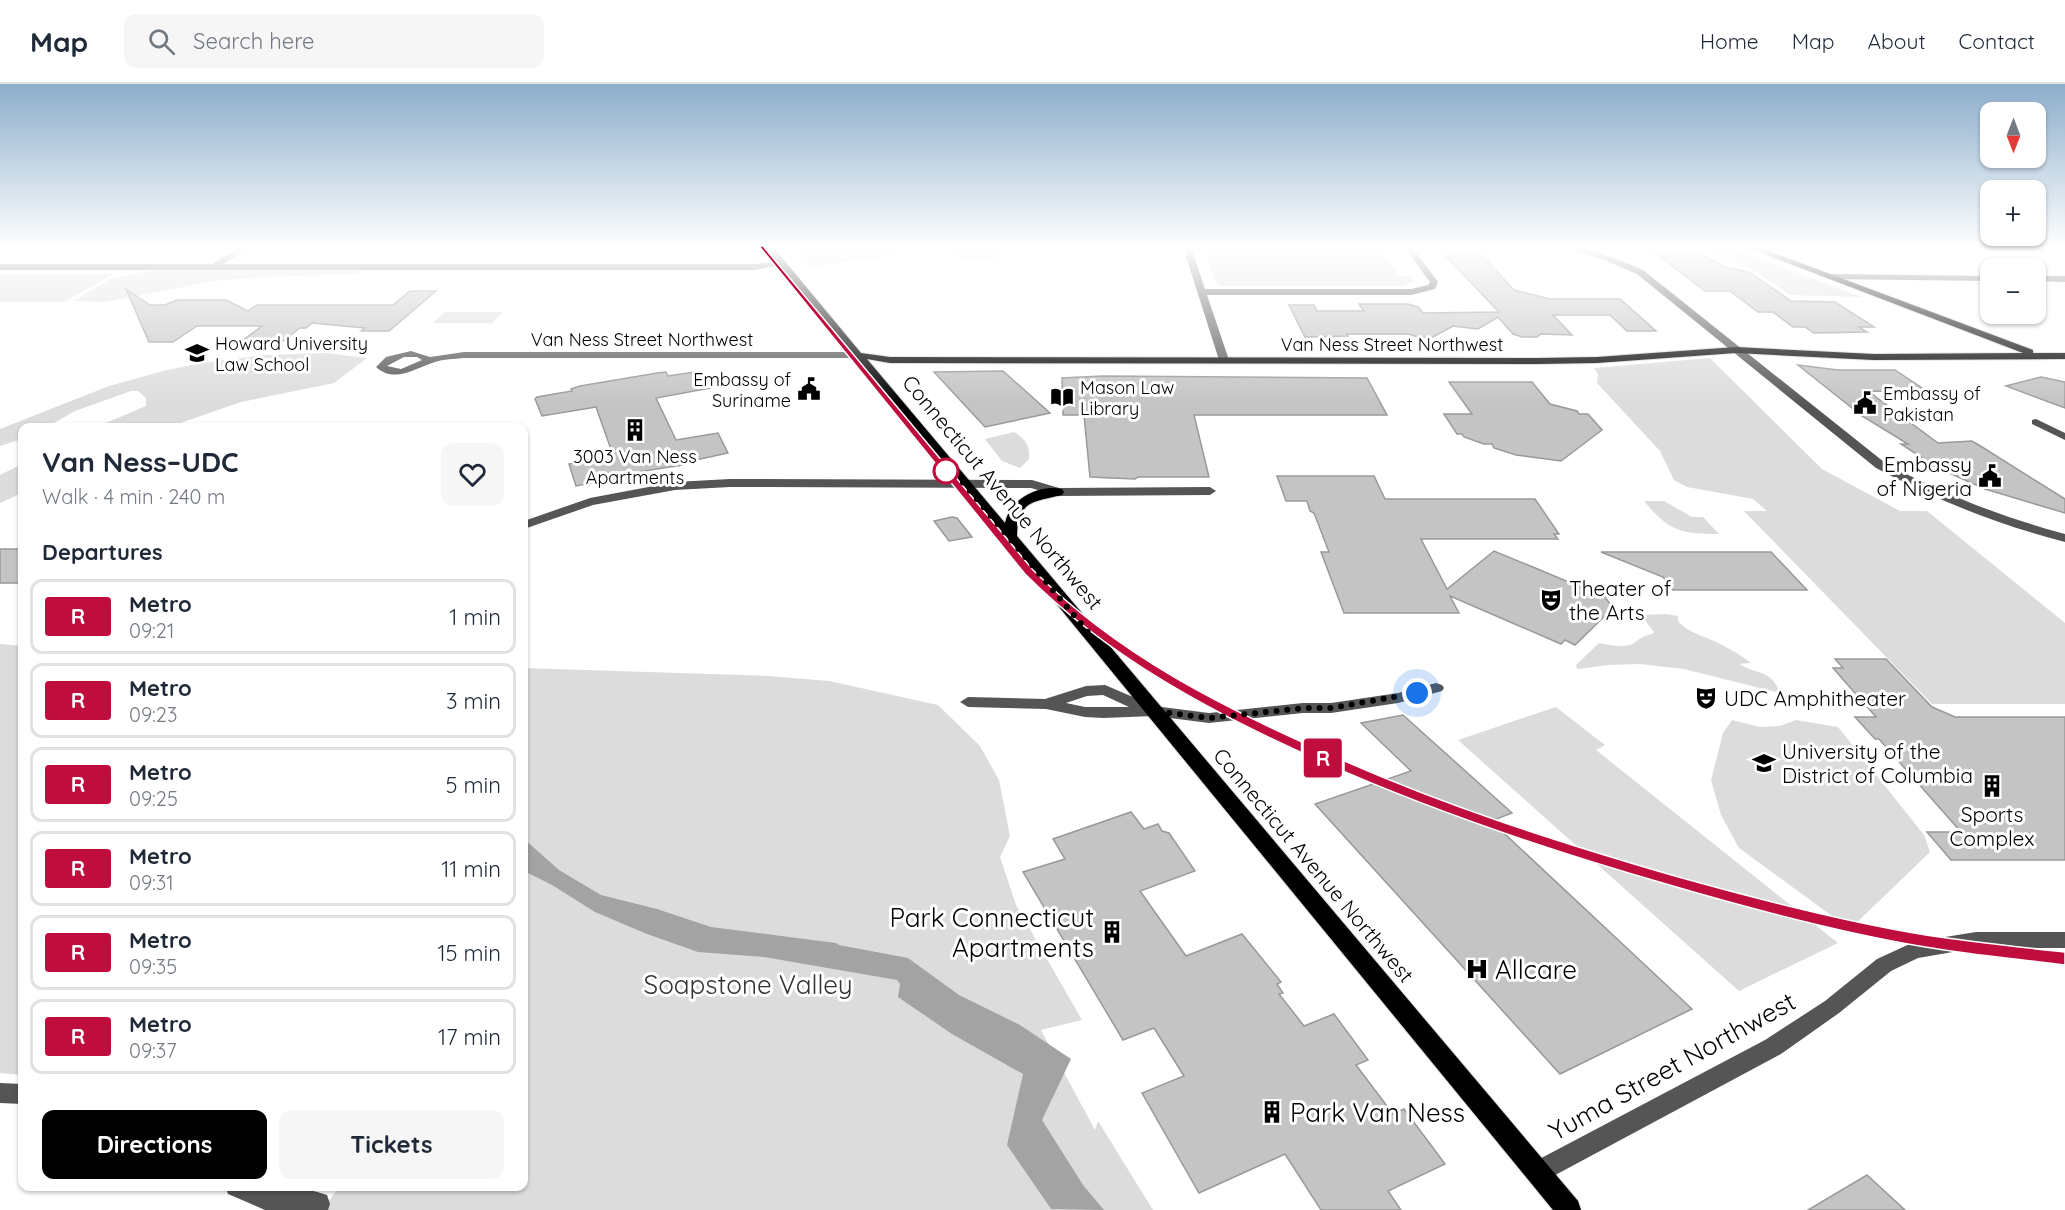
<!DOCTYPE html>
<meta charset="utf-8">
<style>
:root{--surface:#fff;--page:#f6f6f7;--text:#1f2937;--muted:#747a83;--line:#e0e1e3;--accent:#000}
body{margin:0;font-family:Quicksand,sans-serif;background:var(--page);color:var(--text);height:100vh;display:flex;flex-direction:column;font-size:22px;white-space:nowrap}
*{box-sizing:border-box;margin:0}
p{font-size:20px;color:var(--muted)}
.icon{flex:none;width:33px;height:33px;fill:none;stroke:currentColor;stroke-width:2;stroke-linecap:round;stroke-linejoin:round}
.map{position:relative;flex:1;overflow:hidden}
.sheet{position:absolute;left:18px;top:339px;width:510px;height:768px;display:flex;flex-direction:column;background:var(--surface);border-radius:12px;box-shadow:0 2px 4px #0004}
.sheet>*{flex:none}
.badge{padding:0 12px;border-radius:4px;font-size:21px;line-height:39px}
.needle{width:39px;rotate:180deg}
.buttons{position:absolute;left:1980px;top:18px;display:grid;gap:12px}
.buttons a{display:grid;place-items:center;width:66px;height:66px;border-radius:12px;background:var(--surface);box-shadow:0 2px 4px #0004;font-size:30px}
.you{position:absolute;width:30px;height:30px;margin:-15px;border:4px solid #fff;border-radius:50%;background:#1a73e8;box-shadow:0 0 0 9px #1a73e833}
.map>.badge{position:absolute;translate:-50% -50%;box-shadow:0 0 0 3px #fff}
h2{padding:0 24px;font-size:22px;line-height:54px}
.round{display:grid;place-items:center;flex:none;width:63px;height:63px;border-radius:12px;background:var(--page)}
.headline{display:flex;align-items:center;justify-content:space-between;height:102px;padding:0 24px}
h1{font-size:28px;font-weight:800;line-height:45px}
.primary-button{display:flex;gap:12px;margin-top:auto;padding:12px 24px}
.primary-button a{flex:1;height:69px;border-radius:12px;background:var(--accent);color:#fff;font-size:24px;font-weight:800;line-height:69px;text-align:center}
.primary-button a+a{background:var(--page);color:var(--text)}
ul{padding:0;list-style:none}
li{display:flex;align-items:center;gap:18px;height:75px;margin:0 12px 9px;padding:0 12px;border:3px solid var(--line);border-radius:12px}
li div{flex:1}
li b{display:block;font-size:22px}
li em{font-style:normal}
li .badge{min-width:66px;font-weight:700;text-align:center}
header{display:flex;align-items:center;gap:36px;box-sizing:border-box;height:84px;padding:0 30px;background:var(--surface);border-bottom:2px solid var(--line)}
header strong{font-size:28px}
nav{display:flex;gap:33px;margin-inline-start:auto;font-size:21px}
.search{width:420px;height:54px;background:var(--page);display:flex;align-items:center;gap:15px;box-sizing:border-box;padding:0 21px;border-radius:12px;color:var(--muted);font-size:22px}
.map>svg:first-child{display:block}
.green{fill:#dcdcdc}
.water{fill:#a3a3a3}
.building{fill:#c4c4c4;stroke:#999;stroke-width:1.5}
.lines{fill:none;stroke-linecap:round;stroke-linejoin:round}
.major-casing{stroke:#dbdbdb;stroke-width:2}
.minor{fill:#555;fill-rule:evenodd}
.major{fill:#000;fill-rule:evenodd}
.line{fill:#bf0d3e;stroke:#fff;stroke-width:1.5}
.walk{stroke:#000;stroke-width:6;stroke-dasharray:0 10.8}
.stop-dot{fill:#fff;stroke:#bf0d3e;stroke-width:3}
.labels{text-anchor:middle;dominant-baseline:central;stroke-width:6;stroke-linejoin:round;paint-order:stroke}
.far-street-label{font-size:18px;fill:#000;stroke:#fff}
.far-poi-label{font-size:18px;fill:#000;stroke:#fff;text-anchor:start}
.poi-label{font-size:21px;fill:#000;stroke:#fff;text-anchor:start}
.street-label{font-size:21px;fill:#000;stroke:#fff}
.near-poi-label{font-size:26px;fill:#000;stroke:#fff;text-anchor:start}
.near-park-label{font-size:26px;fill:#333;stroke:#fff}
.near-street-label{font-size:26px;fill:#000;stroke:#fff}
</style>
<header>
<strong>Map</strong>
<div class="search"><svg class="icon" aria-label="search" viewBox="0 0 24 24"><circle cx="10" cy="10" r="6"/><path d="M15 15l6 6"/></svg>Search here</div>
<nav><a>Home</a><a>Map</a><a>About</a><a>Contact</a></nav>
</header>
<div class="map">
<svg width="2065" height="1126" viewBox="0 0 2065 1126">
<rect width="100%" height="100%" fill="#fff"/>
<g class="green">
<path d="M 794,163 L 904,163 L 895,172 L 812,182 Z"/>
<path d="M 953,163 L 991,163 L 989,169 L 998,169 L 997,175 L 961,175 L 952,172 Z"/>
<path d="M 1204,163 L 1379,163 L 1398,192 L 1410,192 L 1415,197 L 1402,202 L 1223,202 L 1216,199 Z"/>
<path d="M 1697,163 L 1730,164 L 1862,213 L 1790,211 L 1757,188 Z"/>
<path d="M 148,187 L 361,187 L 357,190 L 261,193 L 214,197 L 105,218 L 74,217 L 110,195 Z"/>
<path d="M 0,190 L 114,190 L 63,218 L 0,218 Z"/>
<path d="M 445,228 L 503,228 L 492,239 L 433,239 Z"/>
<path d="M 326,269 L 367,274 L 334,299 L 241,318 L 169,343 L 96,343 L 146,322 L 146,314 L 138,307 L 131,307 L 75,327 L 47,343 L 22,344 L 22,355 L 0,362 L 0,345 L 109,302 L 167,286 L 202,279 L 264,271 Z"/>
<path d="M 1710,274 L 1822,385 L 1900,427 L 1927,427 L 2065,539 L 2065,620 L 1932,620 L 1744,427 L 1767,427 L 1753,415 L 1687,403 L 1674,396 L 1660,367 L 1597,299 L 1598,290 L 1594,284 Z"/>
<path d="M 1014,348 C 1025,355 1030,361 1029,375 L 1020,384 L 1002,377 L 985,355 Z"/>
<path d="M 22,380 L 22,409 L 0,419 L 0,391 Z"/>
<path d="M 1644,417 L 1664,417 L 1692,433 L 1703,433 L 1719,450 C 1680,450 1669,447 1644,417 Z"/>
<path d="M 1666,530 L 1678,532 L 1678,537 C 1687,547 1695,549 1707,554 C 1722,560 1738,569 1751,579 L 1739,580 C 1757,591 1771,585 1780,609 L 1684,585 L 1640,580 L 1609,581 L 1577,585 L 1576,581 L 1599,559 C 1609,561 1625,565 1634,559 C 1641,554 1643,552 1652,550 L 1654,548 L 1641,531 Z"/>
<path d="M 0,560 L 22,562 L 22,991 L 0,989 Z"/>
<path d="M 524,584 L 769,592 L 829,597 L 938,621 L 980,662 L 999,696 L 1010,752 L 1000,773 L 1016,821 L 1082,936 L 1041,946 L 1095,1046 L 1098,1037 L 1153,1126 L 322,1126 L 339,1103 L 524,1102 Z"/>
<path d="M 1556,623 L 1605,661 L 1596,666 L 1838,859 L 1739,907 L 1458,656 Z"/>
<path d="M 1732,636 L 1760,643 L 1780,642 L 1796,636 L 1838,643 L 1924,751 L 1930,768 L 1850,845 L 1739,764 L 1721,731 L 1711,696 L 1723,649 Z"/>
</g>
<path class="water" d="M 524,755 L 559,786 L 601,811 L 657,825 L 711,843 L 836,859 L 839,861 L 908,874 L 959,911 L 1020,941 L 1071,975 L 1042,1036 L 1083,1101 L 1104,1126 L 1051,1125 L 1007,1061 L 1023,990 L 952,950 L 898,913 L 900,900 L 897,896 L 764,873 L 698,868 L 647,850 L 595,828 L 552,801 L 524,787 Z"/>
<g class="building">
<path d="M 1647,163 L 1686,163 L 1728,184 L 1749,188 L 1791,217 L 1835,218 L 1874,243 L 1859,243 L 1867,248 L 1814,249 L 1805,243 L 1793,243 L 1773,228 L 1758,228 L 1730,207 L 1705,207 Z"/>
<path d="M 1438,164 L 1475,164 L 1514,206 L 1550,215 L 1620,215 L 1656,247 L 1627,247 L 1610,231 L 1553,231 L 1572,251 L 1541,250 L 1537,253 L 1522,253 L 1513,250 L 1498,233 L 1478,245 L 1453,242 L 1433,253 L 1418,253 L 1408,250 L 1347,250 L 1348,252 L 1305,253 L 1289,221 L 1314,221 L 1317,227 L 1364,227 L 1359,220 L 1408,220 L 1418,223 L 1423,229 L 1499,228 Z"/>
<path d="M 126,205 L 150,221 L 165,221 L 177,216 L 226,216 L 248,227 L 257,221 L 393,221 L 410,207 L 436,207 L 389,247 L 361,247 L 365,244 L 312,239 L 306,244 L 300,244 L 279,260 L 238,260 L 262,242 L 197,242 L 173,258 L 149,258 Z"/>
<path d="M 1798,281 L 1838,286 L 1895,286 L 1928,308 L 1868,307 L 1938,359 L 1972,357 L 1982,363 L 2065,415 L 2065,429 L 1985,405 L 1936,383 L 1901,360 L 1908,360 L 1862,332 Z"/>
<path d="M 702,287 L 711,304 L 656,314 L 676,356 L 718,349 L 728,369 L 682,379 L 683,381 L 625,390 L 626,392 L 576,402 L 569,380 L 613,371 L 596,323 L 542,332 L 535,315 L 537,313 L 572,307 L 571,305 L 580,302 L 657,289 L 666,288 L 668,292 Z"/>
<path d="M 1003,287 L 1050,329 L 985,343 L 934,288 Z"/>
<path d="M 1103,292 L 1367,294 L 1387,331 L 1194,331 L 1209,393 L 1138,393 L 1135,395 L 1090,393 L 1084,331 L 1063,331 L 1062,294 Z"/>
<path d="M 2041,293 L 2065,298 L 2065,324 L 2006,302 Z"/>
<path d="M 1449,298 L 1532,298 L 1550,320 L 1577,327 L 1579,330 L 1588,330 L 1602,346 L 1561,377 L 1516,371 L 1494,364 L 1492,360 L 1484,360 L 1464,353 L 1462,350 L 1457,350 L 1444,330 L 1472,330 Z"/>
<path d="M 1277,392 L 1374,392 L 1385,415 L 1535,415 L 1559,450 L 1554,450 L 1558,455 L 1421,455 L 1447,505 L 1494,467 L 1605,513 L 1613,524 L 1575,561 L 1565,556 L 1561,560 L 1450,512 L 1459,529 L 1344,529 L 1321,468 L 1329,468 L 1314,429 L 1310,427 L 1307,417 L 1286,417 Z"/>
<path d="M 952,433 L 957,434 L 972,453 L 949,457 L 934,437 Z"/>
<rect x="0" y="465" width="22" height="34"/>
<path d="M 1601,468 L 1771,468 L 1807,506 L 1673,506 L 1663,493 Z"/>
<path d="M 1835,575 L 1886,575 L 1932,623 L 1955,633 L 2065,633 L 2065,776 L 1951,776 L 1927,748 L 1961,748 L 1879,655 L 1875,655 L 1855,633 L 1876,633 L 1833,584 L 1843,584 Z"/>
<path d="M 1403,631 L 1512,729 L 1491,737 L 1692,925 L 1560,990 L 1315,720 L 1411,687 L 1361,639 Z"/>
<path d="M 1131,728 L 1144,745 L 1158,740 L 1162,747 L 1169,749 L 1195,787 L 1140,807 L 1186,872 L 1242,850 L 1281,898 L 1277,900 L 1283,909 L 1279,910 L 1304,942 L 1334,930 L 1368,976 L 1356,981 L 1393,1030 L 1404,1025 L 1445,1080 L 1388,1107 L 1401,1126 L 1321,1126 L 1285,1070 L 1199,1109 L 1142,1009 L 1184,992 L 1154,944 L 1123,956 L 1023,788 L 1065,775 L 1053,755 Z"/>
<path d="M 1867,1091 L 1905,1126 L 1808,1126 Z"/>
</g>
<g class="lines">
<g class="major-casing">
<path id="major" d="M 764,163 L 773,163 L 861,269 L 890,273 L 1537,274 L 1597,273 L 1736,263 L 1874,270 L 2023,269 L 1746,163 L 1758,163 L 2033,266 L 2033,269 L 2065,269 L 2065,275 L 1874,276 L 1736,269 L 1597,279 L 1537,280 L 890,279 L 867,275 L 1005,439 C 1010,415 1039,400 1062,405 L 1064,408 L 1062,411 C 1032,418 1018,417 1017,452 L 1578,1117 L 1581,1126 L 1553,1126 Z"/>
</g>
<g class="minor">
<path d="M 240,163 L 250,163 L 223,180 L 754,180 L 783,177 L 787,180 L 754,186 L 0,186 L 0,180 L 212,180 Z"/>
<path d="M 1183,163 L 1191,163 L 1205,205 L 1411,205 L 1428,201 L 1430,198 L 1404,163 L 1412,163 L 1438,198 L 1435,205 L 1411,211 L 1207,211 L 1229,276 L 1224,279 L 1219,276 Z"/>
<path d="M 1563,163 C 1591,163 1617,175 1643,186 L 1884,378 C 1942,410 2002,433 2065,450 L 2065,458 C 1999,441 1936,416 1876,384 L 1637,190 L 1604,176 Z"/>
<path d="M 1830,190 L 1990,192 L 1990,197 L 1827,195 L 1827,191 Z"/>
<path d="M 2065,192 L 2065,198 L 2036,197 L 2036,192 Z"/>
<path d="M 411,267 L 430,273 L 464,268 L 858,268 L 863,271 L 858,274 L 464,274 C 454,275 444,275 435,278 C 415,284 395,300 376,283 L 386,273 ZM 404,273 L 417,273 L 422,276 L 401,285 L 387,282 Z"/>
<path d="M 2036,335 L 2065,349 L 2065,356 L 2032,340 L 2032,336 Z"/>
<path d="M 730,395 L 1032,396 L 1059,404 L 1210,403 L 1216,407 L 1210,411 L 1058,412 L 1031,404 L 730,403 L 675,406 L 593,421 L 524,445 L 524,437 L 590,414 L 675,398 Z"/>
<path d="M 1436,599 L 1442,601 L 1444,604 L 1442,607 L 1398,619 L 1331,629 L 1303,629 L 1209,639 L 1154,632 L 1103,634 L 1085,633 L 1046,625 L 968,623 L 960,618 L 968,613 L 1045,615 L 1086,602 L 1105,601 L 1154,622 L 1209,629 L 1303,619 L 1331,619 L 1398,609 ZM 1103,611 L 1129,623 L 1085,623 L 1066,619 L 1087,612 Z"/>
<path d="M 1976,848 L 2065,848 L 2065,864 L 1976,864 L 1918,874 L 1891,887 L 1839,929 L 1781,970 L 1546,1096 L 1538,1100 L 1530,1096 L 1526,1088 L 1530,1080 L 1765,956 L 1825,917 L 1877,875 L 1914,858 Z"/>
<path d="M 0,999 L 22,1000 L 22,1020 L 0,1019 Z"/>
<path d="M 225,1102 C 257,1102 296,1099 327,1111 L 330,1120 L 328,1126 L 265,1126 L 228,1110 Z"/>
</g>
<use href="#major" class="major"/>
</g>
<linearGradient id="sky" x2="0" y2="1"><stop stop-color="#8cadcc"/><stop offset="0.51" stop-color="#fff"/><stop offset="1" stop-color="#fff" stop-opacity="0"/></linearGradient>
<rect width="2065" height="321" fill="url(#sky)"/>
<path class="line" d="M 759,162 L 763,162 L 1033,486 C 1118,571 1222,623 1331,671 C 1442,721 1558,758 1675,792 C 1757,815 1841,837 1926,851 C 1972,858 2019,863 2065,868 L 2065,881 C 2018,875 1971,871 1925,863 C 1837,848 1751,825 1666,800 C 1548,766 1432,727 1320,677 C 1212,629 1109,574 1025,490 Z"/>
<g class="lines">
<path class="walk" d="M 946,387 L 955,389 L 1154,627 L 1209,634 L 1304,624 L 1331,624 L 1417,609"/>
</g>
<defs>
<g id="university-bare" transform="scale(1.8)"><path d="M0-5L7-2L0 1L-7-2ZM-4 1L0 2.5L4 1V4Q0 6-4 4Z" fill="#000" stroke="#fff" stroke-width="2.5" paint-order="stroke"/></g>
<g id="civic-bare" transform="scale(1.8)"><path d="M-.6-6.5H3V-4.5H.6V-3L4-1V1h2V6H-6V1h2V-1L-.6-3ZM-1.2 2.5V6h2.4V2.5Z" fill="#000" stroke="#fff" stroke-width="2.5" paint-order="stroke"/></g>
<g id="library-bare" transform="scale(1.8)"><path d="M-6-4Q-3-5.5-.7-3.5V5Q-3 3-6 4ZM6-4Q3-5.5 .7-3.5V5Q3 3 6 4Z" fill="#000" stroke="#fff" stroke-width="2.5" paint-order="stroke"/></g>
<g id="building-bare" transform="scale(1.8)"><path d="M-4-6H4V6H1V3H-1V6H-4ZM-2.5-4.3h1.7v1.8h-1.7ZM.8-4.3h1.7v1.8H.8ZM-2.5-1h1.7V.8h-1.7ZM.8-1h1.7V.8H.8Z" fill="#000" stroke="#fff" stroke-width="2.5" paint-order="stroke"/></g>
<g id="theatre-bare" transform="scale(1.8)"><path d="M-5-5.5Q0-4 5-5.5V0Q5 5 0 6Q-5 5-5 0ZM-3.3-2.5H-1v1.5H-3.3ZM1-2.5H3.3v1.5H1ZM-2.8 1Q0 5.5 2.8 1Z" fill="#000" stroke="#fff" stroke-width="2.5" paint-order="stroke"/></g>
<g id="hospital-bare" transform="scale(1.8)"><path d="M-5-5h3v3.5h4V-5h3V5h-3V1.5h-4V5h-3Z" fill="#000" stroke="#fff" stroke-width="2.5" paint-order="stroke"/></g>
</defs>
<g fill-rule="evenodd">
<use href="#university-bare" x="197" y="269"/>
<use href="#civic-bare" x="809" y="305"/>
<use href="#library-bare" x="1062" y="313"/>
<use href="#civic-bare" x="1865" y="319"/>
<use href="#building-bare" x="635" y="346"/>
<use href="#civic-bare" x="1990" y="392"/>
<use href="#theatre-bare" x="1551" y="516"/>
<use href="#theatre-bare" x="1706" y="614"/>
<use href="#university-bare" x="1764" y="679"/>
<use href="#building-bare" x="1992" y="702"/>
<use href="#building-bare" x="1112" y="848"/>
<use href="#hospital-bare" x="1477" y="885"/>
<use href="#building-bare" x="1272" y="1028"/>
</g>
<circle class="stop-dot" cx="946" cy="387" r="12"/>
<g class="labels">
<g class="far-street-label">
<text x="642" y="255">Van Ness Street Northwest</text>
<text x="1392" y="260">Van Ness Street Northwest</text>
</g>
<g class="far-poi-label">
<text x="215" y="259">Howard University<tspan x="215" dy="21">Law School</tspan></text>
<text x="791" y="295" text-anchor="end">Embassy of<tspan x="791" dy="21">Suriname</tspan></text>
<text x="1080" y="303">Mason Law<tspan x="1080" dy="21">Library</tspan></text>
<text x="1883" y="309">Embassy of<tspan x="1883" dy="21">Pakistan</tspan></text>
<text x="635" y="372" text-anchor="middle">3003 Van Ness<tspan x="635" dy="21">Apartments</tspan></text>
</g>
<g class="poi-label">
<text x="1972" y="380" text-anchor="end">Embassy<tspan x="1972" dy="24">of Nigeria</tspan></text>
<text x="1569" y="504">Theater of<tspan x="1569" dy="24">the Arts</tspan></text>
<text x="1724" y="614">UDC Amphitheater</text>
<text x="1782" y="667">University of the<tspan x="1782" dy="24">District of Columbia</tspan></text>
<text x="1992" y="730" text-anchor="middle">Sports<tspan x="1992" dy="24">Complex</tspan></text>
</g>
<g class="street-label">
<text transform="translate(1003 408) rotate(50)">Connecticut Avenue Northwest</text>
<text transform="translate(1314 781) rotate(50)">Connecticut Avenue Northwest</text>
</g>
<g class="near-poi-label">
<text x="1094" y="833" text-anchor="end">Park Connecticut<tspan x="1094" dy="30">Apartments</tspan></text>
<text x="1495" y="885">Allcare</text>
<text x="1290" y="1028">Park Van Ness</text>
</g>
<g class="near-park-label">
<text x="748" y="900">Soapstone Valley</text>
</g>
<g class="near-street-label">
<text transform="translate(1672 982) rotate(-29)">Yuma Street Northwest</text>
</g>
</g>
</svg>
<div class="buttons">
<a><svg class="needle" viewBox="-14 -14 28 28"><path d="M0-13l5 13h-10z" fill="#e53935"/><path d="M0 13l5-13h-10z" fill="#747a83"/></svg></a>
<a>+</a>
<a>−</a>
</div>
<div class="you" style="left:1417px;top:609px"></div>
<b class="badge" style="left:1323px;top:674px;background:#bf0d3e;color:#fff">R</b>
<section class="sheet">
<div class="headline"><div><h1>Van Ness–UDC</h1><p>Walk · 4 min · 240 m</p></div><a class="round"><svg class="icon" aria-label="heart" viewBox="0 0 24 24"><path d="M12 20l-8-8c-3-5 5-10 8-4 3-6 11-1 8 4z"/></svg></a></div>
<h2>Departures</h2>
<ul>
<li><span class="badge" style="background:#bf0d3e;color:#fff">R</span><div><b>Metro</b><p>09:21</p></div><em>1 min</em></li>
<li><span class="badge" style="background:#bf0d3e;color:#fff">R</span><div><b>Metro</b><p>09:23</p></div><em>3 min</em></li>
<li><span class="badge" style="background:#bf0d3e;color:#fff">R</span><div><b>Metro</b><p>09:25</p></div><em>5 min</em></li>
<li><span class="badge" style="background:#bf0d3e;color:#fff">R</span><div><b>Metro</b><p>09:31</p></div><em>11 min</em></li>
<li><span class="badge" style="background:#bf0d3e;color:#fff">R</span><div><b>Metro</b><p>09:35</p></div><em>15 min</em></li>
<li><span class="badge" style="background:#bf0d3e;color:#fff">R</span><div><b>Metro</b><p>09:37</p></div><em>17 min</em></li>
</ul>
<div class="primary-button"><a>Directions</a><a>Tickets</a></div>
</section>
</div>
